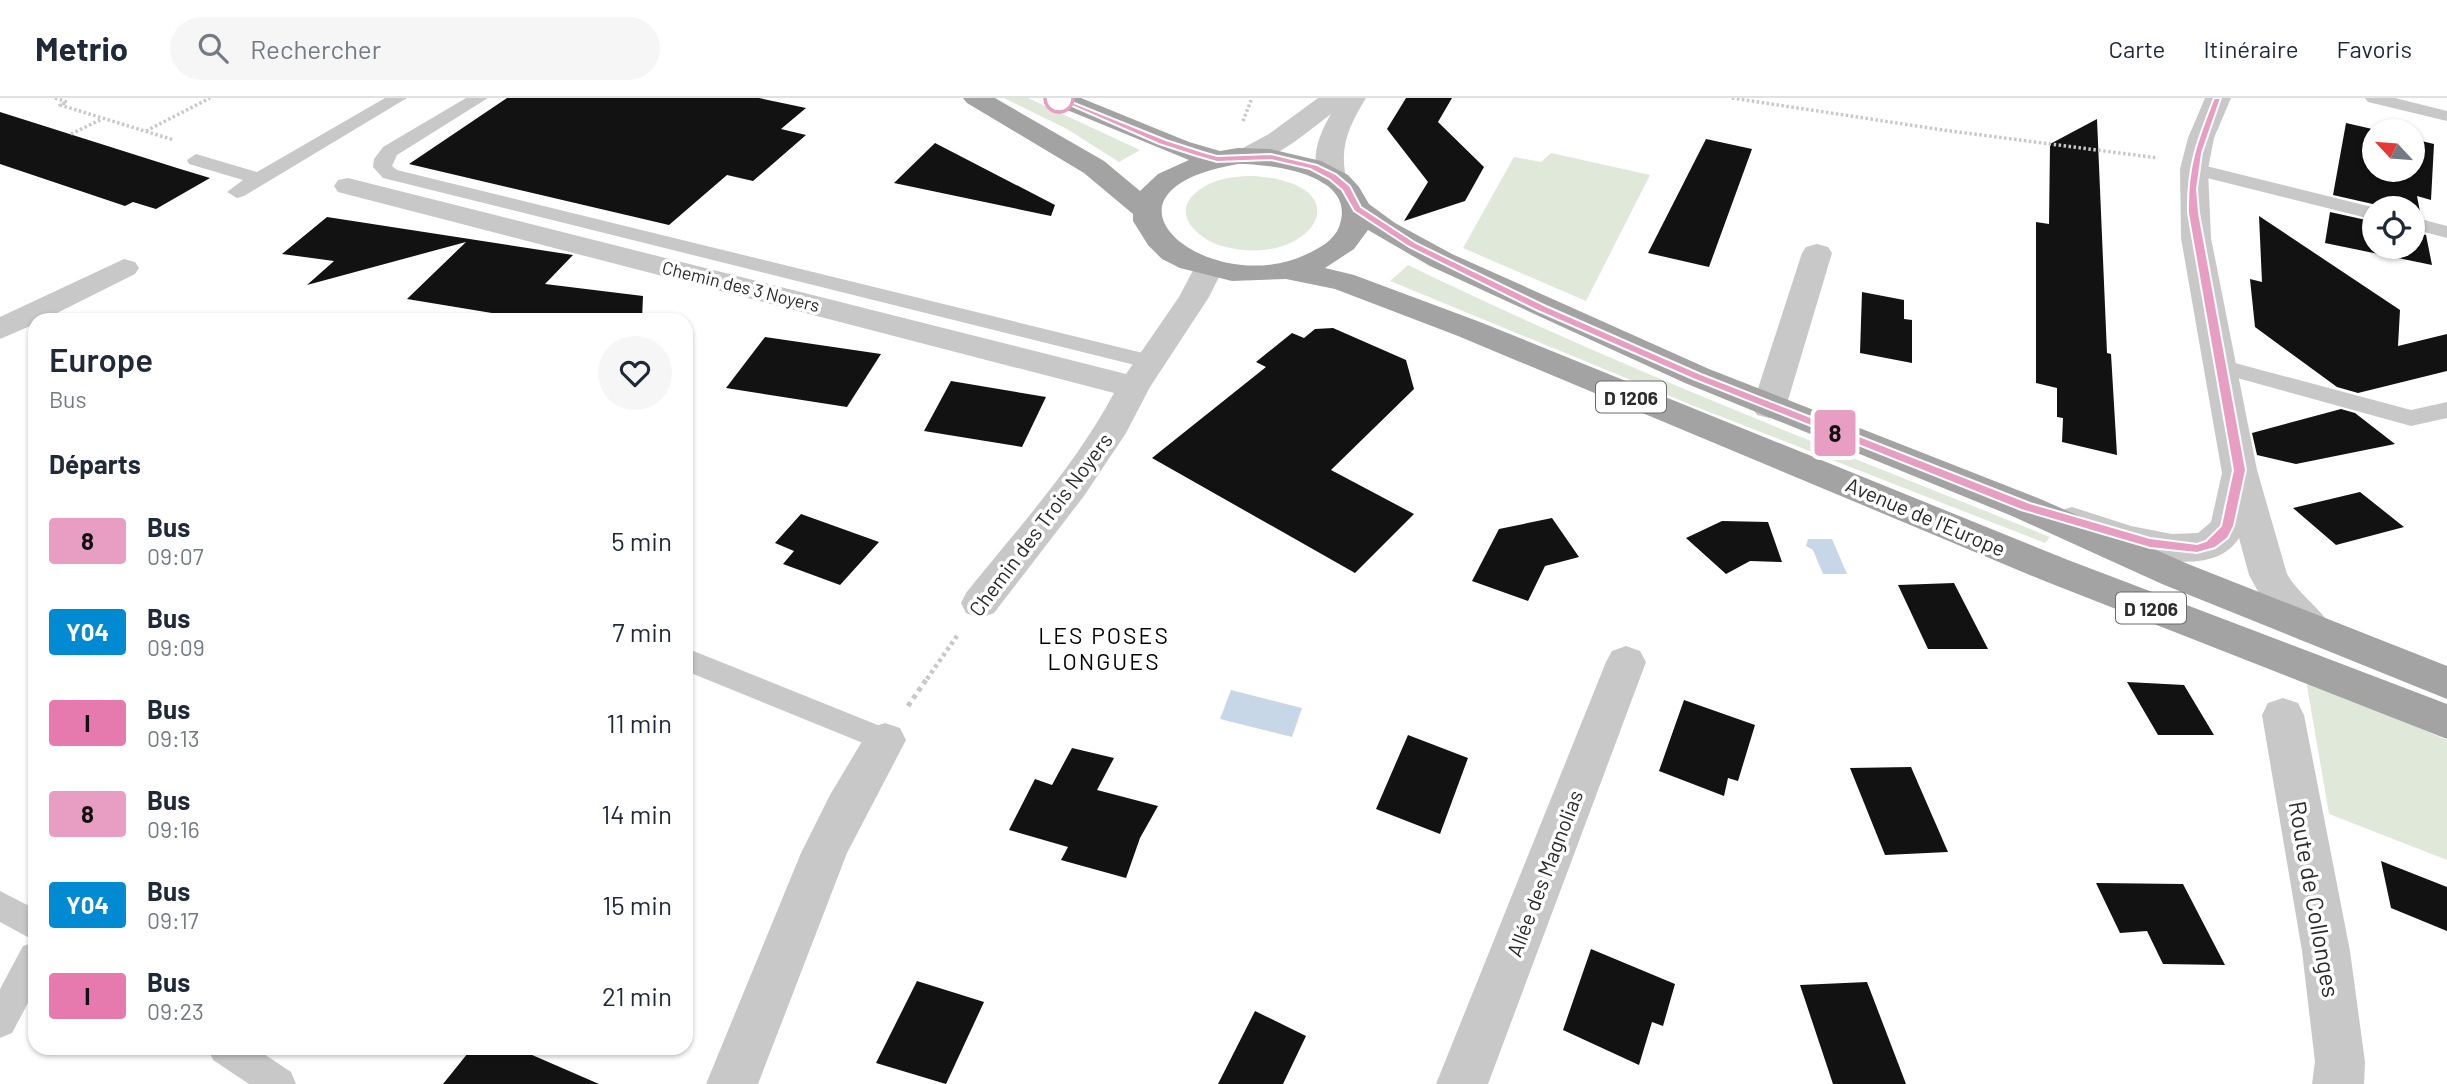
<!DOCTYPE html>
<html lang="fr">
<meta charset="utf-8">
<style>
:root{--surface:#fff;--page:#f6f6f7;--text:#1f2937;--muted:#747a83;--line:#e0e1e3}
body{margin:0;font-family:Barlow,sans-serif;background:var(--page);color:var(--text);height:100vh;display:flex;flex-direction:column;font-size:26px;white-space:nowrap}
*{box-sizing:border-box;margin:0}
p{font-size:23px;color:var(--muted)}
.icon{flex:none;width:38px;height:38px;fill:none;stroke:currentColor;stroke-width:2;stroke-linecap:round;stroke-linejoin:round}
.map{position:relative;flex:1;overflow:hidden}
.panel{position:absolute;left:28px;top:215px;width:665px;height:742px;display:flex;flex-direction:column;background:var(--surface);border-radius:21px;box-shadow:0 2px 5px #0004}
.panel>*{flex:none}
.badge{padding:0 14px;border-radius:5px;font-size:24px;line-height:46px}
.needle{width:46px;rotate:296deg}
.buttons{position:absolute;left:2362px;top:21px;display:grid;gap:14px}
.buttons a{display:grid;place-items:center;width:63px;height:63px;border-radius:50%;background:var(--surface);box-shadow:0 2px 5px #0004;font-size:35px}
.map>.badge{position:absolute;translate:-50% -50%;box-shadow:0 0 0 4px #fff}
h2{padding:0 21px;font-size:26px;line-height:63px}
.round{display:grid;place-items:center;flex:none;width:74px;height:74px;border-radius:37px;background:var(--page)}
.summary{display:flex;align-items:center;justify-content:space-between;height:119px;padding:0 21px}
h1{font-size:33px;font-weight:600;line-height:52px}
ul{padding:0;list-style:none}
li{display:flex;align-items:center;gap:21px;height:91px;padding:0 21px}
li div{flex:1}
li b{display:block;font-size:26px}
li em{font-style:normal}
li .badge{min-width:77px;font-weight:700;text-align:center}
header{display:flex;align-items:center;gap:42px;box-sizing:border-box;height:98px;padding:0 35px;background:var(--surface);border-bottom:2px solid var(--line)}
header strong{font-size:33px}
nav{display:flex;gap:38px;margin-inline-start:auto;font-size:24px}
.search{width:490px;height:63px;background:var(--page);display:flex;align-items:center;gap:18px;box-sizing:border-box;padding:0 24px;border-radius:38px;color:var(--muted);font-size:26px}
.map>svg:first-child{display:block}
.green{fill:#e0e8da}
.water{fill:#c7d7e7}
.building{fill:#121212}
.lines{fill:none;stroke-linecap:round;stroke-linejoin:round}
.path-far2{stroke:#c8c8c8;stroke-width:3.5;stroke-dasharray:2.5 2.5;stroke-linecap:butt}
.path-far1{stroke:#c8c8c8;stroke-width:4.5;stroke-dasharray:3.5 3.5;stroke-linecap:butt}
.path{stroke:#c8c8c8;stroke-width:5;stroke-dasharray:4.5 4.5;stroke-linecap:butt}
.service{fill:#c8c8c8;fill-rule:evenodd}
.minor{fill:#c8c8c8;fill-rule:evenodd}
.tertiary{fill:#c8c8c8;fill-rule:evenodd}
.primary{fill:#a3a3a3;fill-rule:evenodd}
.line{fill:#e89ec2;stroke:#fff;stroke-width:2}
.stop-dot{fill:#fff;stroke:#e89ec2;stroke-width:3.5}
.labels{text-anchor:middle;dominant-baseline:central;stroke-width:7;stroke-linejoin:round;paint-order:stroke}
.far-street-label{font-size:18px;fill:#2b2b2b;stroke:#fff}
.shield{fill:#fff;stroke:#6b6b6b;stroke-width:2}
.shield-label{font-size:19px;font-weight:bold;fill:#2b2b2b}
.street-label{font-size:21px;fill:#2b2b2b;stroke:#fff}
.neighbourhood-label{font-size:23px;letter-spacing:2px;fill:#000;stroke:#fff}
.near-street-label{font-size:24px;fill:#2b2b2b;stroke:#fff}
</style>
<header>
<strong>Metrio</strong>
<div class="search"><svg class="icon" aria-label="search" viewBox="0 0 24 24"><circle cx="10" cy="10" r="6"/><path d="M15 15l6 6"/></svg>Rechercher</div>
<nav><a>Carte</a><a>Itinéraire</a><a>Favoris</a></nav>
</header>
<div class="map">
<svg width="2447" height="986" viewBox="0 0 2447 986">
<rect width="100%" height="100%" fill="#fff"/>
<g class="green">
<path d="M 1004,0 L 1028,0 L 1140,52 L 1119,64 L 1067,31 Z"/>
<path d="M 1551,55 L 1650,77 L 1586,203 L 1463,150 L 1514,59 L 1541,64 Z"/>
<path d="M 1255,78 C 1368,87 1309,173 1222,148 C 1196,140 1169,114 1199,92 C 1215,80 1236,78 1255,78 Z"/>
<path d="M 1408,167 C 1617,269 1835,352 2050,439 L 2045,445 L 1699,310 L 1390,183 Z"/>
<path d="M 2306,582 L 2447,642 L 2447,762 L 2329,716 Z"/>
</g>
<g class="water">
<path d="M 1808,441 L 1832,441 L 1847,476 L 1823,476 L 1813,452 L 1806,448 Z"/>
<path d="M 1231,592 L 1302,610 L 1292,639 L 1220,621 Z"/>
</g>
<g class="building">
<path d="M 507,0 L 759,0 L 806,10 L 781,31 L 806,37 L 753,83 L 727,77 L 669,127 L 409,66 Z"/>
<path d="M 1406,0 L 1452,0 L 1438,24 L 1484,69 L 1465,103 L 1404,123 L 1428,84 L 1387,31 Z"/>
<path d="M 0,14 L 177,70 L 210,80 L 156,111 L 133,104 L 125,108 L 0,66 Z"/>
<path d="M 2097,21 L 2107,255 L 2111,256 L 2117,357 L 2062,344 L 2063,320 L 2057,319 L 2057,290 L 2036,285 L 2036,124 L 2049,126 L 2050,46 Z"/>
<path d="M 2346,25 L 2381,33 L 2375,33 L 2375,72 L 2413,72 L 2413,41 L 2434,46 L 2431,102 L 2417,98 L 2421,119 L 2413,117 L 2413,110 L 2379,110 L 2377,107 L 2333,97 Z"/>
<path d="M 1706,41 L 1752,51 L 1709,169 L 1648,155 Z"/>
<path d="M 935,45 L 1055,107 L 1051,118 L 894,85 Z"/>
<path d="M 2330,114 L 2375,124 L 2375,149 L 2413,149 L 2413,134 L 2426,137 L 2432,167 L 2325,145 Z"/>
<path d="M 2259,118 L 2400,212 L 2398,248 L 2447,236 L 2447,273 L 2358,295 L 2337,289 L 2255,229 L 2250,181 L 2262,184 Z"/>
<path d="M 327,119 L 573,157 L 545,186 L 643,198 L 642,222 L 534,222 L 407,201 L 466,144 L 307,187 L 334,163 L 282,156 Z"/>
<path d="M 1862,194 L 1904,202 L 1904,221 L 1912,222 L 1912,265 L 1860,255 Z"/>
<path d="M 1333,230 L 1406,262 L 1414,291 L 1331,372 L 1414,416 L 1355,475 L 1152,360 L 1266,269 L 1256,264 L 1292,235 L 1304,240 L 1315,231 Z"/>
<path d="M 765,239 L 881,256 L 847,309 L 726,290 Z"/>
<path d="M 951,283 L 1046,299 L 1022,349 L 924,333 Z"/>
<path d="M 2341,311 L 2355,315 L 2395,346 L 2296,366 L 2257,357 L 2252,335 Z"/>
<path d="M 2360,394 L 2404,429 L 2336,447 L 2293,410 Z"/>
<path d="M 801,416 L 879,444 L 840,487 L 783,466 L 794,453 L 775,445 Z"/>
<path d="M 1552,420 L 1579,459 L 1545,468 L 1528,503 L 1472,483 L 1499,431 Z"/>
<path d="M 1722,423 L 1768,424 L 1782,464 L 1750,463 L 1726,476 L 1686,440 Z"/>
<path d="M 1954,485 L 1988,551 L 1928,551 L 1898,487 Z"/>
<path d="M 2127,584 L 2184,587 L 2214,637 L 2158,637 Z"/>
<path d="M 1684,602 L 1755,627 L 1738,683 L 1728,680 L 1724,698 L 1659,673 Z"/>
<path d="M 1408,637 L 1468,660 L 1440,736 L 1376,711 Z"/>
<path d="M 1072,650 L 1114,660 L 1097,692 L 1158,708 L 1140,740 L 1126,780 L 1061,762 L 1068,749 L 1009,732 L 1035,681 L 1052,687 Z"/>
<path d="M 1911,669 L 1948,754 L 1885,757 L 1850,670 Z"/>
<path d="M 2381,763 L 2447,789 L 2447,833 L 2391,810 Z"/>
<path d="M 2096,785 L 2183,786 L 2225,867 L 2163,866 L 2147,833 L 2120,835 Z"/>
<path d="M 1591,851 L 1675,886 L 1663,928 L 1652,924 L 1639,967 L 1563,932 Z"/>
<path d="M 917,883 L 984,904 L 946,986 L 876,965 Z"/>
<path d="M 1867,884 L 1906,986 L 1833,986 L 1800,887 Z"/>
<path d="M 1255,913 L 1306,938 L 1283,986 L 1218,986 Z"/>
<path d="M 472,950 L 516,950 L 599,986 L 443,986 Z"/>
</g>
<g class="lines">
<g class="path-far2">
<path d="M 55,0 L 67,4 L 60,7 L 174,42"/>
<path d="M 1732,0 L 1943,32 L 2158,60"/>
<path d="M 1243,23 L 1252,0"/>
<path d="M 146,33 L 210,0"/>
<path d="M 71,36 L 102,21"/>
</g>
<path class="path-far1" d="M 927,581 L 959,535"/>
<path class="path" d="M 908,608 L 928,579"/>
<g class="service">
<path d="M 385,0 L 407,0 L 244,98 L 237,100 L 227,94 L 243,82 L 189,66 L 187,62 L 196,56 L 257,74 Z"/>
<path d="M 466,0 L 488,0 L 397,57 L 392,68 L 397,72 L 1151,257 L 1159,259 L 1162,264 L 1159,269 L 1151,271 L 383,80 L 373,69 L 374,61 L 383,49 Z"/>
<path d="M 2365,0 L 2395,0 L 2447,13 L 2447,23 L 2368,4 Z"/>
<path d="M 2194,65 L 2376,110 L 2375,122 L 2187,75 L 2185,71 Z"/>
<path d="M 2413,119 L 2447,128 L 2447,140 L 2413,131 Z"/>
<path d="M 2220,261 L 2411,312 L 2447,304 L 2447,320 L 2411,328 L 2212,273 L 2209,268 L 2212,263 Z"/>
<path d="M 686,550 L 895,634 L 899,642 L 895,650 L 885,654 L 686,573 Z"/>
<path d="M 0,793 L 35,811 L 35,843 L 0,824 Z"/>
<path d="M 35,844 L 35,892 L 12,935 L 0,940 L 0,891 L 23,848 Z"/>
<path d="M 208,950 L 255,950 L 291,974 L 296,986 L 249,986 L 213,962 Z"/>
</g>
<g class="minor">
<path d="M 1318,0 L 1366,0 C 1350,26 1339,48 1346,79 L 1342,85 L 1332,87 L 1322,85 C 1308,64 1319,36 1331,16 C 1309,32 1267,71 1239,64 L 1235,58 L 1239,52 L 1269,36 Z"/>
<path d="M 348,80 L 1126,276 L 1179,199 L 1198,163 L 1209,160 L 1220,163 L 1224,169 L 1209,199 L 1150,289 L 1126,335 L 1084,398 L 994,515 L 980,520 L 966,515 L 961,505 L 966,495 C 1018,430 1075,368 1114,295 L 338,94 L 334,88 L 338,82 Z"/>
<path d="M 1817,146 L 1828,149 L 1832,155 L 1786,309 L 1781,317 L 1769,320 L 1757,317 L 1752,309 L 1802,155 L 1806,149 Z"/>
<path d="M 124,161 L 135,164 L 139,170 L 135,176 L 43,222 L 35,222 L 35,226 L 0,241 L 0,219 Z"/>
<path d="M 1626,548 L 1640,553 L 1646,564 L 1488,986 L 1436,986 L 1606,564 L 1612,553 Z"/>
<path d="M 2283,600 L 2298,605 L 2304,617 L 2350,853 L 2365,964 L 2364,986 L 2312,986 L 2315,964 L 2302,853 L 2262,617 L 2268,605 Z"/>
<path d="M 885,625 L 900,630 L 906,642 L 847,755 L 758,986 L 706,986 L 801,755 L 830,697 L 870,630 Z"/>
</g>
<path class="tertiary" d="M 2205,0 L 2231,0 L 2214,40 L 2208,71 L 2211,140 L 2257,372 L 2287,476 C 2299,497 2320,509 2332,530 L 2326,541 L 2312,545 L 2298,541 L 2266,508 L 2249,477 L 2239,440 C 2207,491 2102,446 2059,431 L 2054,422 L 2059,413 L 2072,409 L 2131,428 L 2172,436 L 2198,435 L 2211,424 L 2222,375 L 2181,140 L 2180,71 L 2188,40 Z"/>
<path class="primary" d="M 963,0 L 995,0 L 1104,63 L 1140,93 L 1158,76 L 1189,62 L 1050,5 L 1046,0 L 1081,0 L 1189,44 L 1220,53 L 1238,50 L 1270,51 L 1321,63 L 1348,77 L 1359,89 L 1369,106 L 1395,125 L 1452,156 L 1709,271 L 2038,400 L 2188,466 L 2447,568 L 2447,601 L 2162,486 L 2012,418 L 1685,285 L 1430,168 L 1368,132 L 1354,151 L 1325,170 L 1354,177 L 1480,224 L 2068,462 L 2447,606 L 2447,641 L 2042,482 L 1458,238 L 1335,191 L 1286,181 L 1232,183 L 1180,170 L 1162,161 L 1148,147 L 1133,123 L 1133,116 L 1084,75 L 967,5 ZM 1238,66 C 1271,66 1359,76 1339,129 C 1334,142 1320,150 1307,156 C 1209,203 1075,94 1238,66 Z"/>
</g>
<path class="line" d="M 1054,0 L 1062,0 L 1166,42 L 1203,54 L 1217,58 L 1271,56 L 1317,67 L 1336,76 L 1350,88 L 1361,109 L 1416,145 L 1546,208 L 1701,276 L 2030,405 L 2150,440 L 2197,446 L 2206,443 L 2221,428 L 2233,372 L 2188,115 C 2187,68 2197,43 2214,0 L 2221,0 L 2202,55 L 2197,91 L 2199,115 L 2246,372 L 2234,428 L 2228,440 L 2215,450 L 2197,455 L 2150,450 L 2021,412 L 1693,281 L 1538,213 L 1409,149 L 1354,113 L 1342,92 L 1329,81 L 1310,71 L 1271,62 L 1217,64 L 1196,58 L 1159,46 Z"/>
<circle class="stop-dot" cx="1059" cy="0" r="14"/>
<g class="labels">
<g class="far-street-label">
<text transform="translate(741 188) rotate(14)">Chemin des 3 Noyers</text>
</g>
<g class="shield">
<rect x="1596" y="283.5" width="70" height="31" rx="5"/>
<rect x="2116" y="494.5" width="70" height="31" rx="5"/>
</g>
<g class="shield-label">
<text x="1631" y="299">D 1206</text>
<text x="2151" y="510">D 1206</text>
</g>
<g class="street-label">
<text transform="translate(1926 418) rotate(23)">Avenue de l'Europe</text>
<text transform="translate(1040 426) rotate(-53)">Chemin des Trois Noyers</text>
<text transform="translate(1544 775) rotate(-69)">Allée des Magnolias</text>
</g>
<g class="neighbourhood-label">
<text x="1104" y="537">LES POSES<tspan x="1104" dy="26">LONGUES</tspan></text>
</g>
<g class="near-street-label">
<text transform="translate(2315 801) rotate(80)">Route de Collonges</text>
</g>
</g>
</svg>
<div class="buttons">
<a><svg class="needle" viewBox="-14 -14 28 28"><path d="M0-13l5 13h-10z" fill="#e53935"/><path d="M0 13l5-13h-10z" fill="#747a83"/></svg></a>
<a><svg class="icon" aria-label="locate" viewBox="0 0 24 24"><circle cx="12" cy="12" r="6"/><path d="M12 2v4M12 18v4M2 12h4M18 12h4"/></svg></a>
</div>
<b class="badge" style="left:1835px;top:335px;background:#e89ec2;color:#111">8</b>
<section class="panel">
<div class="summary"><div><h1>Europe</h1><p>Bus</p></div><a class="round"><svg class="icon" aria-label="heart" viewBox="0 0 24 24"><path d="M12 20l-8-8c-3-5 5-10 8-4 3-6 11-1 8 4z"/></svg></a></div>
<h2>Départs</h2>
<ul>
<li><span class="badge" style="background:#e89ec2;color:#111">8</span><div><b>Bus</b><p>09:07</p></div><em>5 min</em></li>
<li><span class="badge" style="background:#008ad2;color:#fff">Y04</span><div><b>Bus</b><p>09:09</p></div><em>7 min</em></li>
<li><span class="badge" style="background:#e679ad;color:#111">I</span><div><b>Bus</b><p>09:13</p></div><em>11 min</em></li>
<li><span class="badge" style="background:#e89ec2;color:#111">8</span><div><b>Bus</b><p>09:16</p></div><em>14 min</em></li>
<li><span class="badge" style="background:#008ad2;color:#fff">Y04</span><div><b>Bus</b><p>09:17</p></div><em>15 min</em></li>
<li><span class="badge" style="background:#e679ad;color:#111">I</span><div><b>Bus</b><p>09:23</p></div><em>21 min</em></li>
</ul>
</section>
</div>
